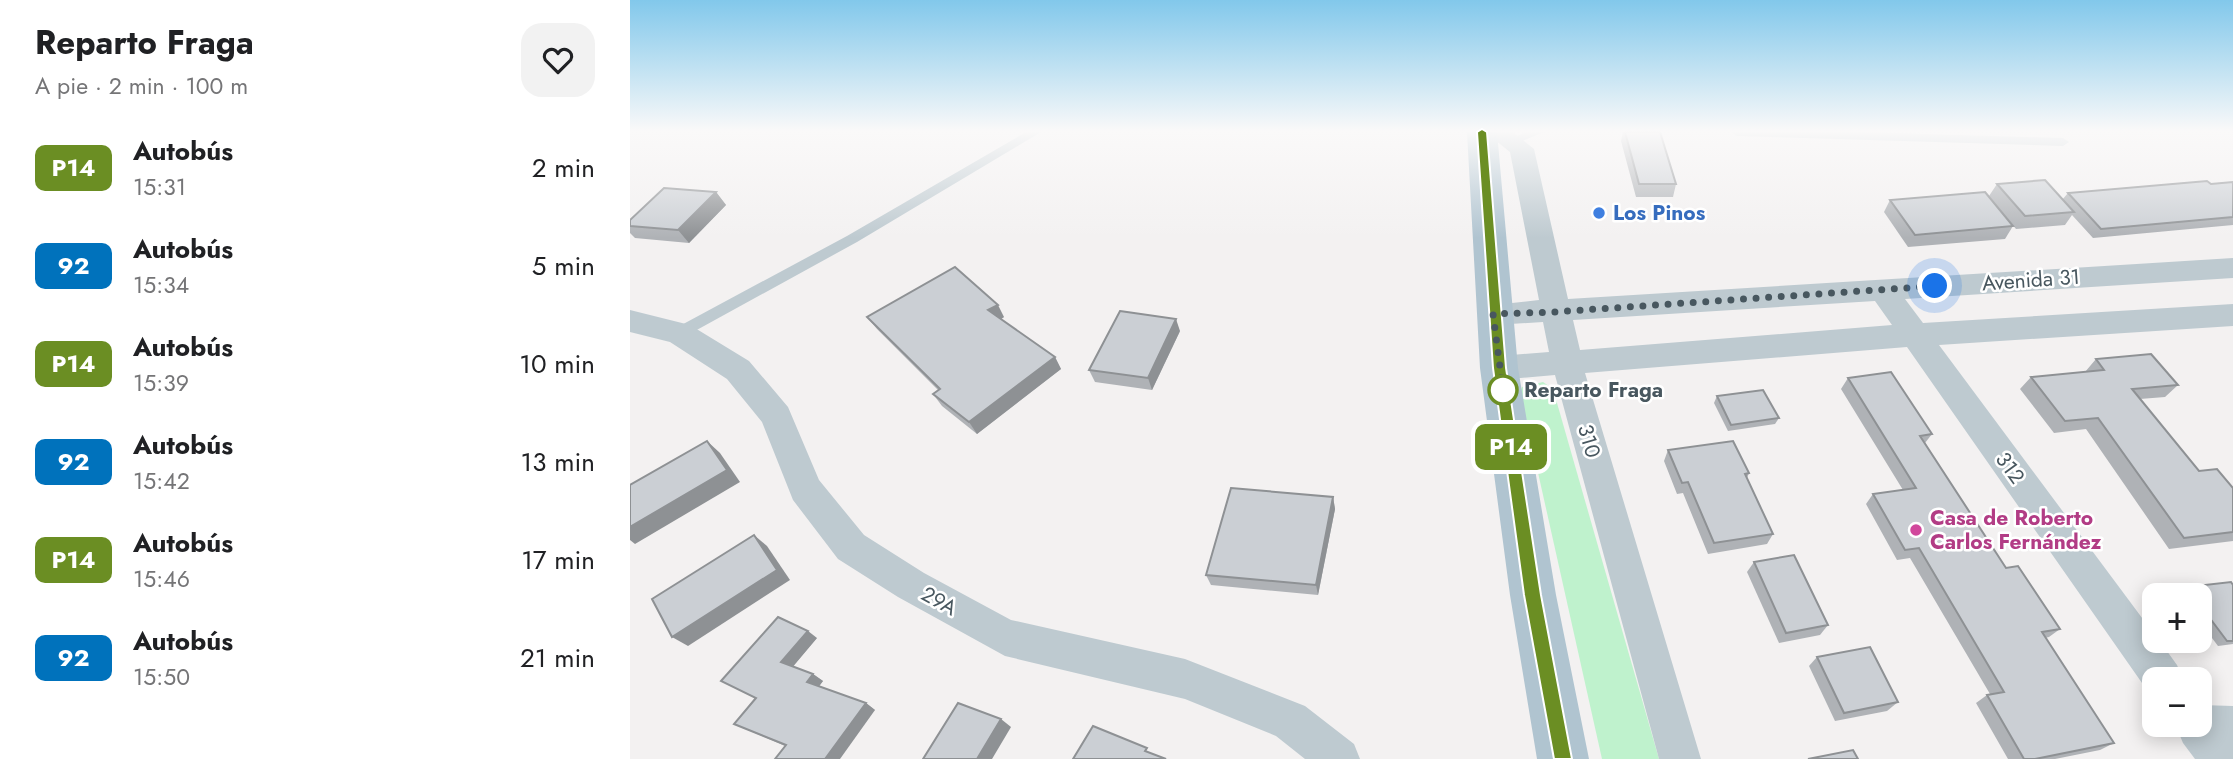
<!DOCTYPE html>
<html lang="es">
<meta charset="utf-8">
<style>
:root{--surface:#fff;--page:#f2f2f2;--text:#202124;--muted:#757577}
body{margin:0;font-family:Jost,sans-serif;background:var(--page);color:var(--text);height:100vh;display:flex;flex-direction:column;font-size:26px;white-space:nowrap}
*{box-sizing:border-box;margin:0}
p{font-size:23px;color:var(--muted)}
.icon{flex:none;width:38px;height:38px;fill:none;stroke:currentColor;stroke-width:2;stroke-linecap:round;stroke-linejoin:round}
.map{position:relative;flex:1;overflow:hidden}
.details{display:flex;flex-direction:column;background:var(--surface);width:630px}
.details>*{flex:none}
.badge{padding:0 14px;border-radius:10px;font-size:24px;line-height:46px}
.buttons{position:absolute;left:1512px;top:583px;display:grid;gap:14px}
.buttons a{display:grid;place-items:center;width:70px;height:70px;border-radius:14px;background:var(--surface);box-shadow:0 4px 18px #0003;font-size:35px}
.you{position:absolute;width:35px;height:35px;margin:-18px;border:5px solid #fff;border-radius:50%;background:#1a73e8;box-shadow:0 0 0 10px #1a73e833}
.map>.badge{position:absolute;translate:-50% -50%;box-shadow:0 0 0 4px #fff}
.round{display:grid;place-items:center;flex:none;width:74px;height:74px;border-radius:21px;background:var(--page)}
.head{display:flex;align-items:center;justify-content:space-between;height:119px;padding:0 35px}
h1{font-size:33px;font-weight:700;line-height:52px}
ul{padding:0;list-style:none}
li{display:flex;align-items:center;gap:21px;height:98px;padding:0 35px}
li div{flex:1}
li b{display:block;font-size:26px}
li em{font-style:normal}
li .badge{min-width:77px;font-weight:700;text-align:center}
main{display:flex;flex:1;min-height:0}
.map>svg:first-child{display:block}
.green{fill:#bff2cd}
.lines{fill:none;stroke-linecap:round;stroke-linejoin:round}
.service{fill:#becad0;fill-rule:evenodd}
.minor{fill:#becad0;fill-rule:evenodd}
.primary{fill:#b0c4d0;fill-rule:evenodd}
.wall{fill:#afb2b6}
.shaded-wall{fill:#8e9194}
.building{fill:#cbcfd4;stroke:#8e9194;stroke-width:2}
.line{fill:#6b8e23;stroke:#fff;stroke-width:2}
.walk{stroke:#48575f;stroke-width:7;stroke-dasharray:0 12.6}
.shop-dot{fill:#3f7fe0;stroke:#fff;stroke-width:2.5}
.stop-dot{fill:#fff;stroke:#6b8e23;stroke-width:3.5}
.hotel-dot{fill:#d1479c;stroke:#fff;stroke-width:2.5}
.labels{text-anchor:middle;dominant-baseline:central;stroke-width:5;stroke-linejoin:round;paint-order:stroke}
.shop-label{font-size:21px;font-weight:bold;fill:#366cbe;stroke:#fff;text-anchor:start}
.street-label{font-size:21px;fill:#48575f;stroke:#fff}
.stop-label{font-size:21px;font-weight:bold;fill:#48575f;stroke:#fff;text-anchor:start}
.hotel-label{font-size:21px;font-weight:bold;fill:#b23c85;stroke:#fff;text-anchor:start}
</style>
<main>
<section class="details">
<div class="head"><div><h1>Reparto Fraga</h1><p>A pie · 2 min · 100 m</p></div><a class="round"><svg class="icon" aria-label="heart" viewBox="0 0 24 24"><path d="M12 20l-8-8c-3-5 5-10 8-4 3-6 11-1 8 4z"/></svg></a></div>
<ul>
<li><span class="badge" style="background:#6b8e23;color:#fff">P14</span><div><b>Autobús</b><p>15:31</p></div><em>2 min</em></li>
<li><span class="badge" style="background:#0072bc;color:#fff">92</span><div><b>Autobús</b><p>15:34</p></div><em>5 min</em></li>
<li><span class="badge" style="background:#6b8e23;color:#fff">P14</span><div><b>Autobús</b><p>15:39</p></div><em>10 min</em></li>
<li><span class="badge" style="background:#0072bc;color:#fff">92</span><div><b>Autobús</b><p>15:42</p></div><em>13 min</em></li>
<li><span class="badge" style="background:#6b8e23;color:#fff">P14</span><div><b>Autobús</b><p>15:46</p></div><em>17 min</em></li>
<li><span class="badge" style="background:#0072bc;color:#fff">92</span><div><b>Autobús</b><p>15:50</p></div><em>21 min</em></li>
</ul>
</section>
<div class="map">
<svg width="1603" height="759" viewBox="0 0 1603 759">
<rect width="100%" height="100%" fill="#f3f1f1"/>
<path class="green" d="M 913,382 L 923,389 L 1029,759 L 972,759 L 890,392 L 892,387 Z"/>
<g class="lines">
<g class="service">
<path d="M 396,132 L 411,132 L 227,242 L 54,337 L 44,337 L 41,333 L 44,329 L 217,236 Z"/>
<path d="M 896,132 L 914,132 L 880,146 L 874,142 Z"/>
<path d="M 1101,132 L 1229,132 L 1433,138 L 1439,142 L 1433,146 L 1107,136 Z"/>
</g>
<g class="minor">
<path d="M 855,132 L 883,132 L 904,149 L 938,299 L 1603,258 L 1603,278 L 1275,299 L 1293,323 L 1603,304 L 1603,326 L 1309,345 L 1524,634 L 1524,640 L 1529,640 L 1547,665 L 1553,679 L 1524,679 L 1524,695 L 1519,693 L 1277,347 L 955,373 L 1071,759 L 1029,759 L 925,375 L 869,380 L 858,376 L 853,368 L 858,360 L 869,356 L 919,352 L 913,322 L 864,325 L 854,322 L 849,314 L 854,306 L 909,300 L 880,152 ZM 1245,301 L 1262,325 L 950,350 L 943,320 Z"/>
<path d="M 0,310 L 60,325 L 119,361 L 158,407 L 189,480 L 234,535 L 294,573 L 381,620 L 555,659 L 675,706 L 724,744 L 730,759 L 675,759 L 646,736 L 555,699 L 375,656 L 268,597 L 208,559 L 163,500 L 132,422 L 97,379 L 40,342 L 0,332 Z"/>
<path d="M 1570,705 L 1603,706 L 1603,759 L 1565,759 L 1553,743 L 1545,724 L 1570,724 Z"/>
</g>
<path class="primary" d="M 837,132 L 867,132 L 888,368 L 926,595 L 959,759 L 907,759 L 880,595 L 850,368 Z"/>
</g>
<g class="wall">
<path d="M 993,132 L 1030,132 L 1046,184 L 1043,197 L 1006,197 L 991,141 Z"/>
<path d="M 1603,182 L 1603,225 L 1463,238 L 1442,215 L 1435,225 L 1386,229 L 1359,196 L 1367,184 L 1432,200 L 1438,193 Z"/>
<path d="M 86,192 L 96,205 L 59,243 L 5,238 L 0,233 L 0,220 Z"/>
<path d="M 1260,200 L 1383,226 L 1375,239 L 1278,247 L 1254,212 Z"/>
<path d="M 237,317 L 374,317 L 371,319 L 425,357 L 431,369 L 347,434 L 312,406 L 303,394 L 308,390 L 247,329 Z"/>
<path d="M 550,331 L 522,390 L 465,382 L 459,370 Z"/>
<path d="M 1466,359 L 1548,385 L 1535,397 L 1510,399 L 1569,471 L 1603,488 L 1603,541 L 1539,549 L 1456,429 L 1424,433 L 1390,389 L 1401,377 L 1455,372 Z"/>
<path d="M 1218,378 L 1302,434 L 1295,443 L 1376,568 L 1430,629 L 1419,637 L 1415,638 L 1484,743 L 1470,750 L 1425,759 L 1378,759 L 1346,703 L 1357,695 L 1360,694 L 1280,558 L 1267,560 L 1236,504 L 1243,494 L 1273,490 L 1211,389 Z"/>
<path d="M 1087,396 L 1149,418 L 1145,424 L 1098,431 L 1084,403 Z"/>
<path d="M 1038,450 L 1119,473 L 1117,478 L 1143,534 L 1137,544 L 1078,554 L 1053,493 L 1047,494 L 1034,461 Z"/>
<path d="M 703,497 L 705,509 L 688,595 L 581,585 L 576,575 Z"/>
<path d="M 1124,562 L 1198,625 L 1190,635 L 1149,643 L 1117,572 Z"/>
<path d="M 1603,585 L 1603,644 L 1588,646 L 1570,622 L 1570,595 L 1550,595 L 1548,592 L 1557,587 Z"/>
<path d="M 187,638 L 163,666 L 183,674 L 193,681 L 189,686 L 236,703 L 245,710 L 155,746 L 104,724 L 125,698 L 91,681 Z"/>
<path d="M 1187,657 L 1268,702 L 1257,711 L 1205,721 L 1179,666 Z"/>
</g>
<g class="shaded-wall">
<path d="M 86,192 L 96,205 L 59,243 L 48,230 Z"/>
<path d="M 368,305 L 374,317 L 365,323 L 358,310 Z"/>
<path d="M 546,319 L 550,331 L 522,390 L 518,378 Z"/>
<path d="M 425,357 L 431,369 L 347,434 L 339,422 Z"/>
<path d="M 77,441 L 90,453 L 110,482 L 5,544 L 0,540 L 0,527 Z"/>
<path d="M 703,497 L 705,509 L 688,595 L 686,585 Z"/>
<path d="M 124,535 L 137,546 L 160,580 L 58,646 L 42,637 Z"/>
<path d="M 178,631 L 187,638 L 161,669 L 151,662 Z"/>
<path d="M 183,674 L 193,681 L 187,689 L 177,682 Z"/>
<path d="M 236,703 L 245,710 L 210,759 L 195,759 Z"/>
<path d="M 371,719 L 381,727 L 362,759 L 347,759 Z"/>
</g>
<g class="building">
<path d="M 995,132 L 1030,132 L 1046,184 L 1009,184 Z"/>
<path d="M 1415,180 L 1444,212 L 1395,216 L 1367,184 Z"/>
<path d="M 1577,181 L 1581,184 L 1603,182 L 1603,217 L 1471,229 L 1438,193 Z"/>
<path d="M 34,188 L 86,192 L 48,230 L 0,226 L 0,220 Z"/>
<path d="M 1355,192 L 1383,226 L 1285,235 L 1260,200 Z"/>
<path d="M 325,267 L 368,305 L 358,310 L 425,357 L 339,422 L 303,394 L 310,389 L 237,317 Z"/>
<path d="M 490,311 L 546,319 L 518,378 L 459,370 Z"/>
<path d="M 1521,354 L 1548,385 L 1502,389 L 1569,471 L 1587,469 L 1603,488 L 1603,532 L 1554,538 L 1468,418 L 1435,421 L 1401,377 L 1474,370 L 1466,359 Z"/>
<path d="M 1261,372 L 1302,434 L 1290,436 L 1376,568 L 1388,566 L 1430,629 L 1412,632 L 1484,743 L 1405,759 L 1394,759 L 1357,695 L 1374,692 L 1289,548 L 1275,550 L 1243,494 L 1286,488 L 1218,378 Z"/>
<path d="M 1133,390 L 1149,418 L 1101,425 L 1087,396 Z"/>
<path d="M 77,441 L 97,470 L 0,527 L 0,485 Z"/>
<path d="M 1103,441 L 1119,473 L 1115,474 L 1143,534 L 1084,543 L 1058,482 L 1052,483 L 1038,450 Z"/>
<path d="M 601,488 L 703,497 L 686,585 L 576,575 Z"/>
<path d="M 124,535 L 147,570 L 42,637 L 22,599 Z"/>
<path d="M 1164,555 L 1198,625 L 1156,633 L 1124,562 Z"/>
<path d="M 1601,582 L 1603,585 L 1603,641 L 1597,641 L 1570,605 L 1570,595 L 1562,595 L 1557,587 Z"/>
<path d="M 148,617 L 178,631 L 151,662 L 183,674 L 177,682 L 236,703 L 195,759 L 145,759 L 156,745 L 104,724 L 126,698 L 91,681 Z"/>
<path d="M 1240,647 L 1268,702 L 1214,713 L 1187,657 Z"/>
<path d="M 328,703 L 371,719 L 347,759 L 293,759 Z"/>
<path d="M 463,726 L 517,748 L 515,751 L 536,759 L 443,759 Z"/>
<path d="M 1223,750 L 1228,759 L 1178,759 Z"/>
</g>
<linearGradient id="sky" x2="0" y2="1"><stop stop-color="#82c8eb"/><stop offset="0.55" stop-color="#faf9f9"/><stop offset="1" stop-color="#faf9f9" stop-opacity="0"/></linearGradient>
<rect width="1603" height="238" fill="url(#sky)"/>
<path class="line" d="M 852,129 L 857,132 L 876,368 L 911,595 L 942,759 L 924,759 L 894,595 L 863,368 L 847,132 Z"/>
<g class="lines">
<path class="walk" d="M 873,390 L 863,314 L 924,312 L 1305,286"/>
</g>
<circle class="shop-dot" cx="969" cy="213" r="7"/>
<circle class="stop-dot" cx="873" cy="390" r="14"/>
<circle class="hotel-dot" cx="1286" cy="530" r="7"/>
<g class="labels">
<g class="shop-label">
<text x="983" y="213">Los Pinos</text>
</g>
<g class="street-label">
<text transform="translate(1401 280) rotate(-4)">Avenida 31</text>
<text transform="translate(959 441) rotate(74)">310</text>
<text transform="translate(1380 468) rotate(54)">312</text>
<text transform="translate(309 601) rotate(29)">29A</text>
</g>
<g class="stop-label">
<text x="894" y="390">Reparto Fraga</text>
</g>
<g class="hotel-label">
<text x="1300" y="518">Casa de Roberto<tspan x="1300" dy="24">Carlos Fernández</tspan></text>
</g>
</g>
</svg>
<div class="buttons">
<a>+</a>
<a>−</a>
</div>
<div class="you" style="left:1305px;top:286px"></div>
<b class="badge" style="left:881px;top:447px;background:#6b8e23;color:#fff">P14</b>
</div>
</main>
